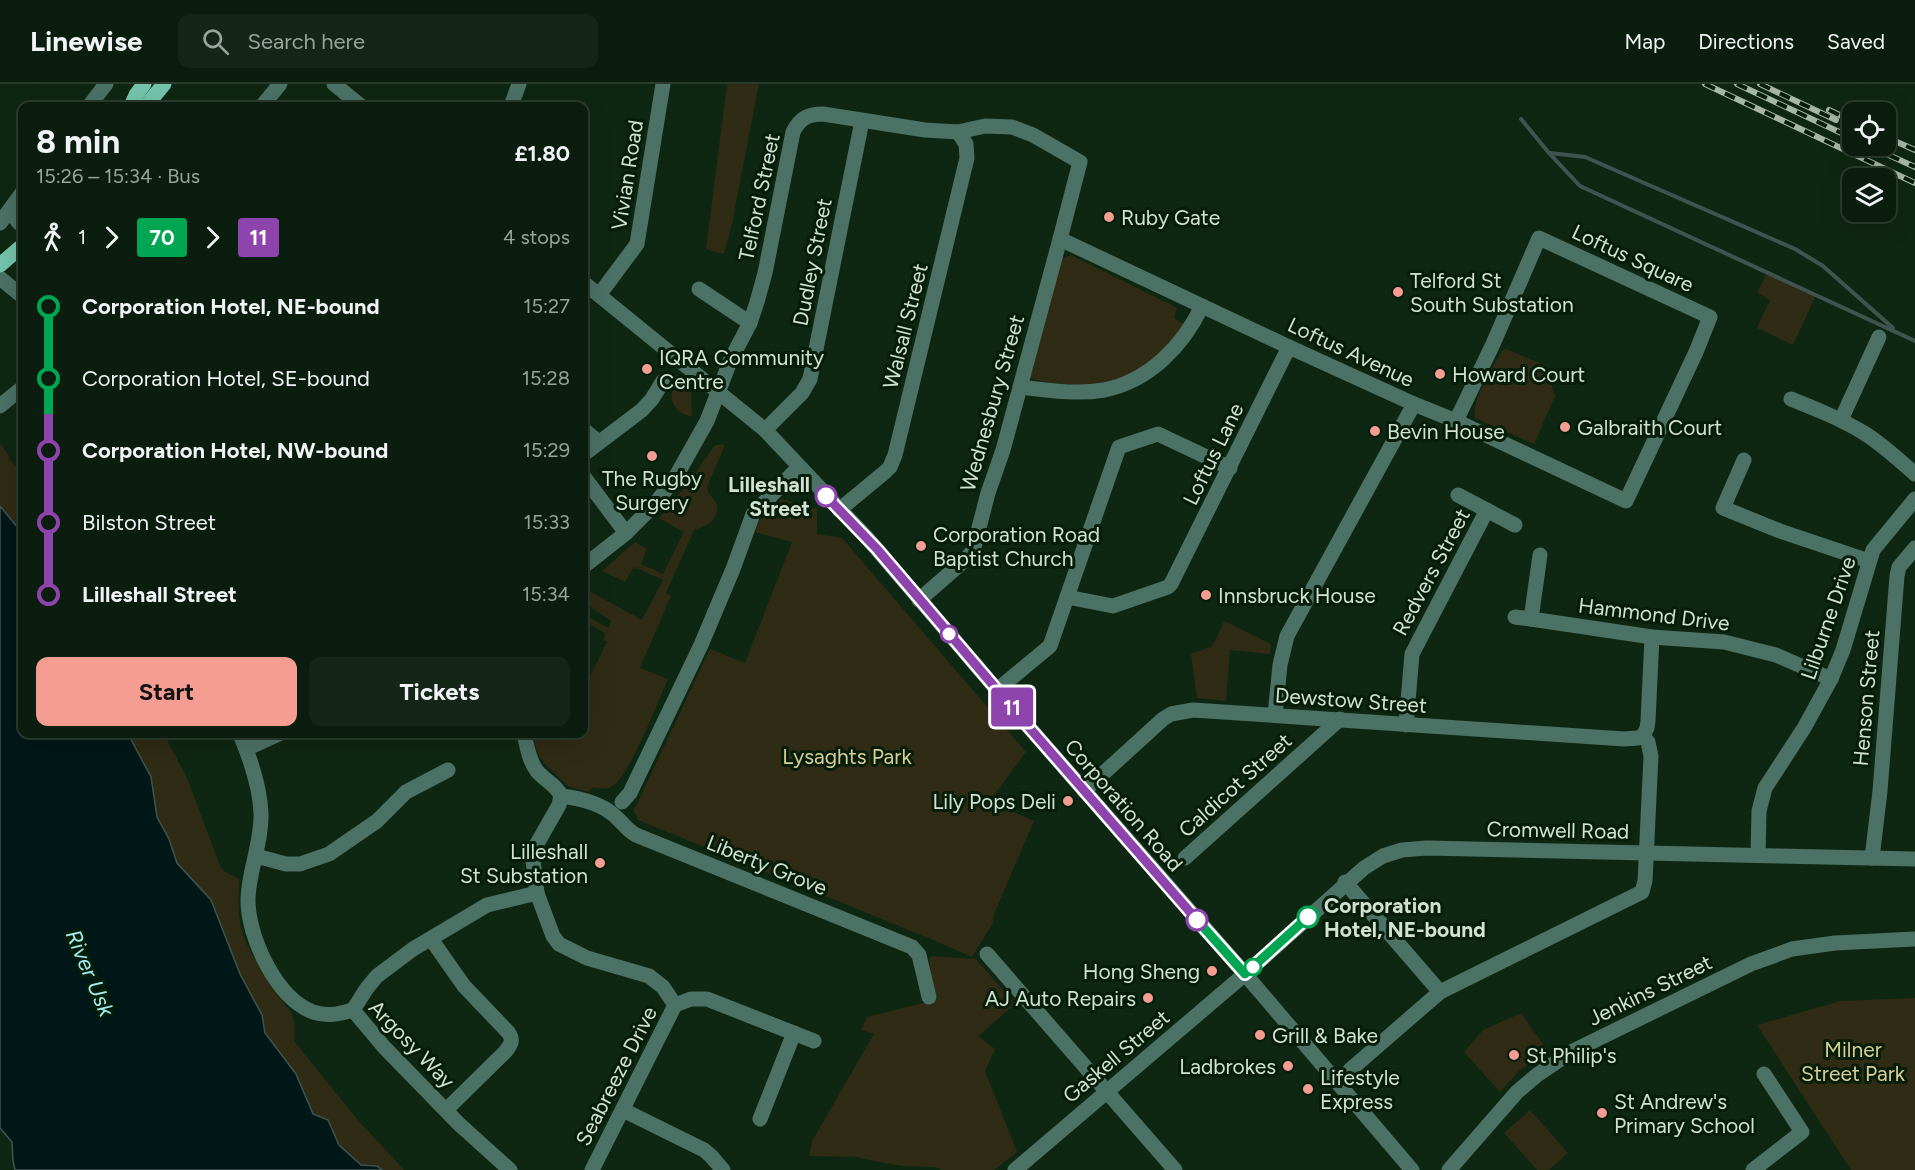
<!DOCTYPE html>
<meta charset="utf-8">
<style>
:root{--surface:#0a1d0e;--page:#132617;--text:#f1f3f6;--muted:#99a29e;--line:#2a3b2e;--accent:#f59c93}
body{margin:0;font-family:Figtree,sans-serif;background:var(--page);color:var(--text);height:100vh;display:flex;flex-direction:column;font-size:22px;white-space:nowrap}
*{box-sizing:border-box;margin:0}
p{font-size:20px;color:var(--muted)}
.icon{flex:none;width:33px;height:33px;fill:none;stroke:currentColor;stroke-width:2;stroke-linecap:round;stroke-linejoin:round}
.map{position:relative;flex:1;overflow:hidden}
.panel{position:absolute;left:18px;top:18px;width:570px;height:636px;display:flex;flex-direction:column;background:var(--surface);border-radius:12px;box-shadow:0 6px 24px #0002,0 0 0 2px var(--line)}
.panel>*{flex:none}
.badge{padding:0 12px;border-radius:4px;font-size:21px;line-height:39px}
.buttons{position:absolute;left:1842px;top:18px;display:grid;gap:12px}
.buttons a{display:grid;place-items:center;width:54px;height:54px;border-radius:12px;background:var(--surface);box-shadow:0 6px 24px #0002,0 0 0 2px var(--line);font-size:30px}
.map>.badge{position:absolute;translate:-50% -50%;box-shadow:0 0 0 3px #fff}
.legs{display:flex;align-items:center;gap:9px;height:66px;padding:0 18px;font-size:20px}
.legs p{margin-inline-start:auto}
.head{display:flex;align-items:center;justify-content:space-between;height:102px;padding:0 18px}
h1{font-size:33px;font-weight:700;line-height:45px}
.button{display:flex;gap:12px;margin-top:auto;padding:12px 18px}
.button a{flex:1;height:69px;border-radius:12px;background:var(--accent);color:#111;font-size:24px;font-weight:700;line-height:69px;text-align:center}
.button a+a{background:var(--page);color:var(--text)}
ul{padding:0 18px;list-style:none}
li{display:flex;align-items:center;gap:21px;height:72px;font-size:22px}
li i{display:grid;place-items:center;width:9px;height:100%;margin:0 8px;background:currentColor}
li i::after{content:'';width:15px;height:15px;margin:-8px;border:4px solid;border-radius:50%;background:var(--surface)}
li p{margin-inline-start:auto}
li:first-child i{background:linear-gradient(#0000 50%,currentColor 0)}
li:last-child i{background:linear-gradient(currentColor 50%,#0000 0)}
header{display:flex;align-items:center;gap:36px;box-sizing:border-box;height:84px;padding:0 30px;background:var(--surface);border-bottom:2px solid var(--line)}
header strong{font-size:28px}
nav{display:flex;gap:33px;margin-inline-start:auto;font-size:21px}
.search{width:420px;height:54px;background:var(--page);display:flex;align-items:center;gap:15px;box-sizing:border-box;padding:0 21px;border-radius:12px;color:var(--muted);font-size:22px}
.map>svg:first-child{display:block}
.green{fill:#302b14}
.water{fill:#001718;stroke:#3f5450;stroke-width:1.5}
.lines{fill:none;stroke-linecap:round;stroke-linejoin:round}
.stream{stroke:#3f5450;stroke-width:4}
.minor{stroke:#4c7165;stroke-width:15}
.major{stroke:#73c3aa;stroke-width:15}
.rail-casing{stroke:#a6b7a7;stroke-width:6}
.rail{stroke:#051d09;stroke-width:4;stroke-dasharray:11;stroke-linecap:butt}
.line-1-casing{stroke:#fff;stroke-width:14}
.line-2-casing{stroke:#fff;stroke-width:14}
.line-1{stroke:#00a651;stroke-width:9}
.line-2{stroke:#8e44ad;stroke-width:9}
.poi-dot{fill:#f59c93;stroke:#051d09;stroke-width:2}
.stop-2-dot{fill:#fff;stroke:#8e44ad;stroke-width:3}
.stop-1-dot{fill:#fff;stroke:#00a651;stroke-width:3}
.labels{text-anchor:middle;dominant-baseline:central;stroke-width:6;stroke-linejoin:round;paint-order:stroke}
.street-label{font-size:21px;fill:#d2e1d3;stroke:#051d09}
.poi-label{font-size:21px;fill:#d2e1d3;stroke:#051d09;text-anchor:start}
.stop-label{font-size:21px;font-weight:bold;fill:#d2e1d3;stroke:#051d09;text-anchor:end}
.park-label{font-size:21px;fill:#d8cd96;stroke:#051d09}
.water-label{font-size:22px;font-style:italic;fill:#a2eded;stroke:#051d09}
</style>
<header>
<strong>Linewise</strong>
<div class="search"><svg class="icon" aria-label="search" viewBox="0 0 24 24"><circle cx="10" cy="10" r="6"/><path d="M15 15l6 6"/></svg>Search here</div>
<nav><a>Map</a><a>Directions</a><a>Saved</a></nav>
</header>
<div class="map">
<svg width="1915" height="1086" viewBox="0 0 1915 1086">
<rect width="100%" height="100%" fill="#0e2712"/>
<g class="green">
<path d="M 727,0 L 759,0 L 732,140 L 724,170 L 706,165 Z"/>
<path d="M 1071,171 L 1177,224 L 1174,234 L 1184,240 C 1142,300 1097,310 1028,294 L 1062,175 Z"/>
<path d="M 1767,188 L 1816,211 L 1793,261 L 1757,244 L 1770,216 L 1757,209 Z"/>
<path d="M 1506,265 L 1545,281 L 1555,312 L 1534,360 L 1475,334 C 1471,316 1493,283 1502,267 Z"/>
<path d="M 685,297 L 691,300 L 692,332 C 679,332 664,315 676,303 C 678,300 682,299 685,297 Z"/>
<path d="M 0,359 L 7,369 L 10,377 L 22,386 L 22,549 L 0,524 Z"/>
<path d="M 721,360 L 725,361 L 707,403 C 707,411 713,412 716,419 C 721,435 706,443 694,446 L 666,509 L 671,512 L 640,584 L 668,595 C 659,615 628,696 611,703 C 605,706 599,704 593,703 L 589,708 L 568,702 L 543,678 L 537,668 L 533,650 L 545,650 L 546,653 L 558,650 L 584,650 L 584,592 L 589,594 L 607,558 L 603,556 L 606,550 L 586,538 L 589,533 L 609,544 L 611,537 L 584,518 L 584,512 L 589,507 L 642,536 L 663,496 L 634,483 L 625,498 L 602,487 L 635,458 L 647,465 L 641,480 L 663,490 L 684,448 L 659,434 L 690,397 L 714,362 Z"/>
<path d="M 782,415 L 817,425 L 817,450 L 842,454 L 1026,668 L 995,710 L 1000,722 L 1034,737 L 994,830 L 993,839 L 972,873 L 931,855 L 638,736 L 634,726 L 710,565 L 745,579 L 792,458 L 755,448 L 759,437 Z"/>
<path d="M 1224,537 L 1271,560 L 1270,570 L 1230,566 L 1226,617 L 1197,614 L 1191,570 L 1213,562 Z"/>
<path d="M 64,650 L 164,650 L 187,694 L 220,782 L 225,788 L 239,795 C 239,814 237,833 243,851 C 250,868 260,885 269,900 C 285,925 298,923 294,957 L 357,1035 L 404,1086 L 287,1086 Z"/>
<path d="M 930,872 L 976,875 L 1015,920 L 978,952 L 995,965 L 985,987 L 1017,1068 L 994,1086 L 942,1086 L 935,1083 L 901,1082 L 855,1073 L 809,1072 L 812,1057 L 874,950 L 861,946 L 867,933 L 938,915 C 932,901 929,887 930,872 Z"/>
<path d="M 1915,914 L 1915,1086 L 1851,1086 L 1757,941 L 1840,917 Z"/>
<path d="M 1521,929 L 1548,967 L 1520,986 L 1500,1008 L 1464,968 L 1483,946 Z"/>
<path d="M 1530,1026 L 1568,1069 L 1549,1086 L 1537,1086 L 1504,1049 Z"/>
</g>
<path class="water" d="M 0,422 L 18,444 L 22,453 L 22,650 L 128,650 L 151,693 L 157,733 L 169,755 L 177,779 L 211,816 L 240,890 L 262,931 L 265,949 L 296,990 L 313,1030 L 328,1036 L 339,1061 L 361,1081 L 377,1082 L 382,1086 L 15,1086 L 13,1077 L 12,1058 L 0,1044 Z"/>
<g class="lines">
<g class="stream">
<path d="M 1521,35 L 1549,69 L 1580,102 L 1915,257"/>
<path d="M 1550,69 L 1585,73 L 1795,165 L 1823,182 L 1893,244"/>
</g>
<g class="minor">
<path d="M 334,0 L 361,22"/>
<path d="M 89,22 L 106,0"/>
<path d="M 262,22 L 280,0"/>
<path d="M 511,22 L 519,0"/>
<path d="M 9,127 L 20,140"/>
<path d="M 0,139 L 22,109"/>
<path d="M 0,194 L 22,212"/>
<path d="M 584,199 L 765,346 L 868,455 L 1027,641 L 1245,890 L 1412,1086"/>
<path d="M 699,205 L 750,239"/>
<path d="M 599,211 L 637,160 L 663,0"/>
<path d="M 1020,303 C 1047,306 1076,311 1104,306 C 1149,297 1183,262 1202,222"/>
<path d="M 1791,315 C 1816,325 1841,335 1864,349 C 1882,360 1899,376 1915,390"/>
<path d="M 0,322 L 22,304"/>
<path d="M 1841,336 L 1879,253"/>
<path d="M 584,346 L 599,358"/>
<path d="M 765,346 L 802,309 L 810,295 L 862,37"/>
<path d="M 584,370 L 642,326 L 652,315 L 663,297"/>
<path d="M 1744,376 L 1723,424 L 1780,447 L 1869,477"/>
<path d="M 584,393 L 626,449"/>
<path d="M 1458,411 L 1515,441"/>
<path d="M 839,426 L 885,388 L 890,383 L 895,371 L 967,74 L 966,60 L 958,48"/>
<path d="M 1540,471 L 1531,535 L 1652,553 L 1724,558 L 1776,571 L 1831,595"/>
<path d="M 584,482 L 626,449 L 654,421 L 675,394 L 707,337 L 731,275 L 750,239 L 757,218 L 765,189 L 793,48 C 800,34 808,30 823,30 L 925,46 L 958,48 L 985,42 L 1012,43 L 1033,51 L 1080,78 L 1060,155 L 1289,263 L 1414,320 L 1456,337 L 1626,417 L 1696,268 L 1710,233 L 1539,154 L 1493,260 L 1456,337"/>
<path d="M 1067,513 L 1113,522 L 1168,503 L 1171,500 L 1289,263"/>
<path d="M 919,516 L 966,475 L 973,467 L 988,409 L 1003,366 L 1060,155"/>
<path d="M 1515,533 L 1531,535"/>
<path d="M 997,606 L 1050,562 L 1119,363 L 1158,350 L 1230,384"/>
<path d="M 1275,631 L 1280,581 L 1287,552 L 1414,320"/>
<path d="M 1406,641 L 1412,570 L 1487,426"/>
<path d="M 240,650 C 250,674 260,702 261,729 C 262,758 249,786 248,814 C 247,852 276,914 313,928 C 327,933 339,930 353,926 L 384,963 L 459,1040 L 510,1086"/>
<path d="M 524,650 C 527,662 529,677 537,687 C 544,696 557,701 561,712 L 559,721 L 534,765 L 533,776 L 537,809 L 553,852 L 559,860 L 587,874 L 649,892 L 663,903 L 675,921"/>
<path d="M 1643,652 L 1647,644 L 1648,637 L 1652,553"/>
<path d="M 246,665 L 279,650"/>
<path d="M 1084,707 L 1163,635 L 1171,630 L 1193,626 L 1624,655 L 1638,654 L 1643,652"/>
<path d="M 561,712 C 578,714 601,719 615,732 C 622,738 627,746 636,751 L 912,863 L 919,871 L 929,913"/>
<path d="M 622,718 L 630,709 L 701,561 L 733,485 L 753,430 L 799,383"/>
<path d="M 1758,771 L 1759,727 L 1765,704 L 1804,644 L 1831,595 L 1843,566 L 1873,466 L 1915,415"/>
<path d="M 256,772 L 286,780 L 300,780 L 329,770 L 377,737 L 406,708 L 448,686"/>
<path d="M 1185,774 L 1340,635"/>
<path d="M 1872,774 L 1880,707 L 1897,492 L 1899,483 L 1915,464"/>
<path d="M 1345,798 L 1440,908"/>
<path d="M 431,855 L 464,902 L 508,948 C 514,956 511,961 505,968 L 446,1026"/>
<path d="M 987,870 L 1175,1086"/>
<path d="M 353,926 L 367,904 L 377,892 L 413,865 L 487,821 L 537,809"/>
<path d="M 1350,986 L 1440,908 L 1642,808 L 1645,797 L 1651,672 L 1648,658 L 1643,652"/>
<path d="M 623,1026 L 704,1066 L 711,1072 L 723,1086"/>
<path d="M 760,1035 L 794,949"/>
<path d="M 592,1086 L 675,921 L 691,915 L 707,915 L 814,957"/>
<path d="M 1015,1086 L 1245,890 L 1364,784 L 1383,772 L 1402,766 L 1427,764 L 1915,775"/>
<path d="M 1449,1086 L 1517,1008 L 1537,991 L 1571,968 L 1751,880 L 1792,865 L 1835,859 L 1915,855"/>
<path d="M 1753,1086 L 1802,1048 L 1764,990"/>
</g>
<g class="major">
<path d="M 131,22 L 136,11 L 144,0"/>
<path d="M 146,22 L 164,0"/>
<path d="M 0,181 L 22,162"/>
</g>
<g class="rail-casing">
<g id="rail">
<path d="M 1705,0 L 1915,99"/>
<path d="M 1737,0 L 1852,54"/>
<path d="M 1760,0 L 1836,36"/>
<path d="M 1829,26 L 1852,37"/>
<path d="M 1886,53 L 1915,66"/>
<path d="M 1869,62 L 1915,83"/>
</g>
</g>
<use href="#rail" class="rail"/>
</g>
<g class="lines">
<g class="line-1-casing">
<path id="line-1" d="M 1197,836 L 1245,890 L 1308,833"/>
</g>
<g class="line-2-casing">
<path id="line-2" d="M 826,412 L 877,465 L 1027,641 L 1197,836"/>
</g>
<use href="#line-1" class="line-1"/>
<use href="#line-2" class="line-2"/>
</g>
<g class="poi-dot">
<circle cx="1109" cy="133" r="6"/>
<circle cx="1398" cy="208" r="6"/>
<circle cx="647" cy="285" r="6"/>
<circle cx="1440" cy="290" r="6"/>
<circle cx="1565" cy="343" r="6"/>
<circle cx="1375" cy="347" r="6"/>
<circle cx="652" cy="372" r="6"/>
<circle cx="921" cy="462" r="6"/>
<circle cx="1206" cy="511" r="6"/>
<circle cx="1068" cy="717" r="6"/>
<circle cx="600" cy="779" r="6"/>
<circle cx="1212" cy="887" r="6"/>
<circle cx="1148" cy="914" r="6"/>
<circle cx="1260" cy="951" r="6"/>
<circle cx="1514" cy="971" r="6"/>
<circle cx="1288" cy="982" r="6"/>
<circle cx="1308" cy="1005" r="6"/>
<circle cx="1602" cy="1029" r="6"/>
</g>
<g class="stop-2-dot">
<circle cx="826" cy="412" r="10"/>
<circle cx="949" cy="550" r="8"/>
<circle cx="1197" cy="836" r="10"/>
</g>
<g class="stop-1-dot">
<circle cx="1308" cy="833" r="10"/>
<circle cx="1253" cy="883" r="8"/>
</g>
<g class="labels">
<g class="street-label">
<text transform="translate(627 91) rotate(-81)">Vivian Road</text>
<text transform="translate(759 113) rotate(-78)">Telford Street</text>
<text transform="translate(1633 174) rotate(25)">Loftus Square</text>
<text transform="translate(812 178) rotate(-79)">Dudley Street</text>
<text transform="translate(905 242) rotate(-76)">Walsall Street</text>
<text transform="translate(1351 268) rotate(25)">Loftus Avenue</text>
<text transform="translate(992 319) rotate(-74)">Wednesbury Street</text>
<text transform="translate(1213 370) rotate(-64)">Loftus Lane</text>
<text transform="translate(1431 488) rotate(-62)">Redvers Street</text>
<text transform="translate(1654 530) rotate(7)">Hammond Drive</text>
<text transform="translate(1828 534) rotate(-71)">Lilburne Drive</text>
<text transform="translate(1866 614) rotate(-85)">Henson Street</text>
<text transform="translate(1351 616) rotate(4)">Dewstow Street</text>
<text transform="translate(1235 701) rotate(-42)">Caldicot Street</text>
<text transform="translate(1124 721) rotate(49)">Corporation Road</text>
<text transform="translate(1558 746) rotate(1)">Cromwell Road</text>
<text transform="translate(767 781) rotate(22)">Liberty Grove</text>
<text transform="translate(1650 906) rotate(-26)">Jenkins Street</text>
<text transform="translate(412 960) rotate(46)">Argosy Way</text>
<text transform="translate(1116 972) rotate(-40)">Gaskell Street</text>
<text transform="translate(616 992) rotate(-63)">Seabreeze Drive</text>
</g>
<g class="poi-label">
<text x="1121" y="133">Ruby Gate</text>
<text x="1410" y="196">Telford St<tspan x="1410" dy="24">South Substation</tspan></text>
<text x="659" y="273">IQRA Community<tspan x="659" dy="24">Centre</tspan></text>
<text x="1452" y="290">Howard Court</text>
<text x="1577" y="343">Galbraith Court</text>
<text x="1387" y="347">Bevin House</text>
<text x="652" y="394" text-anchor="middle">The Rugby<tspan x="652" dy="24">Surgery</tspan></text>
<text x="933" y="450">Corporation Road<tspan x="933" dy="24">Baptist Church</tspan></text>
<text x="1218" y="511">Innsbruck House</text>
<text x="1056" y="717" text-anchor="end">Lily Pops Deli</text>
<text x="588" y="767" text-anchor="end">Lilleshall<tspan x="588" dy="24">St Substation</tspan></text>
<text x="1200" y="887" text-anchor="end">Hong Sheng</text>
<text x="1136" y="914" text-anchor="end">AJ Auto Repairs</text>
<text x="1272" y="951">Grill &amp; Bake</text>
<text x="1526" y="971">St Philip's</text>
<text x="1276" y="982" text-anchor="end">Ladbrokes</text>
<text x="1320" y="993">Lifestyle<tspan x="1320" dy="24">Express</tspan></text>
<text x="1614" y="1017">St Andrew's<tspan x="1614" dy="24">Primary School</tspan></text>
</g>
<g class="stop-label">
<text x="810" y="400">Lilleshall<tspan x="810" dy="24">Street</tspan></text>
<text x="1324" y="821" text-anchor="start">Corporation<tspan x="1324" dy="24">Hotel, NE-bound</tspan></text>
</g>
<g class="park-label">
<text x="847" y="672">Lysaghts Park</text>
<text x="1853" y="965">Milner<tspan x="1853" dy="24">Street Park</tspan></text>
</g>
<g class="water-label">
<text transform="translate(90 889) rotate(67)">River Usk</text>
</g>
</g>
</svg>
<div class="buttons">
<a><svg class="icon" aria-label="locate" viewBox="0 0 24 24"><circle cx="12" cy="12" r="6"/><path d="M12 2v4M12 18v4M2 12h4M18 12h4"/></svg></a>
<a><svg class="icon" aria-label="layers" viewBox="0 0 24 24"><path d="M12 4l9 5-9 5-9-5zM3 14l9 5 9-5"/></svg></a>
</div>
<b class="badge" style="left:1012px;top:623px;background:#8e44ad;color:#fff">11</b>
<section class="panel">
<div class="head"><div><h1>8 min</h1><p>15:26 – 15:34 · Bus</p></div><b>£1.80</b></div>
<div class="legs"><svg class="icon" aria-label="walk" viewBox="0 0 24 24"><circle cx="13" cy="4" r="2"/><path d="M13 8l-2 6 4 7M11 14l-3 7M7 12l3-4h3l4 4"/></svg>1<svg class="icon" aria-label="forward" viewBox="0 0 24 24"><path d="M9 5l7 7-7 7"/></svg><b class="badge" style="background:#00a651;color:#fff">70</b><svg class="icon" aria-label="forward" viewBox="0 0 24 24"><path d="M9 5l7 7-7 7"/></svg><b class="badge" style="background:#8e44ad;color:#fff">11</b><p>4 stops</p></div>
<ul>
<li><i style="color:#00a651"></i><b>Corporation Hotel, NE-bound</b><p>15:27</p></li>
<li><i style="color:#00a651"></i><span>Corporation Hotel, SE-bound</span><p>15:28</p></li>
<li><i style="color:#8e44ad"></i><b>Corporation Hotel, NW-bound</b><p>15:29</p></li>
<li><i style="color:#8e44ad"></i><span>Bilston Street</span><p>15:33</p></li>
<li><i style="color:#8e44ad"></i><b>Lilleshall Street</b><p>15:34</p></li>
</ul>
<div class="button"><a>Start</a><a>Tickets</a></div>
</section>
</div>
